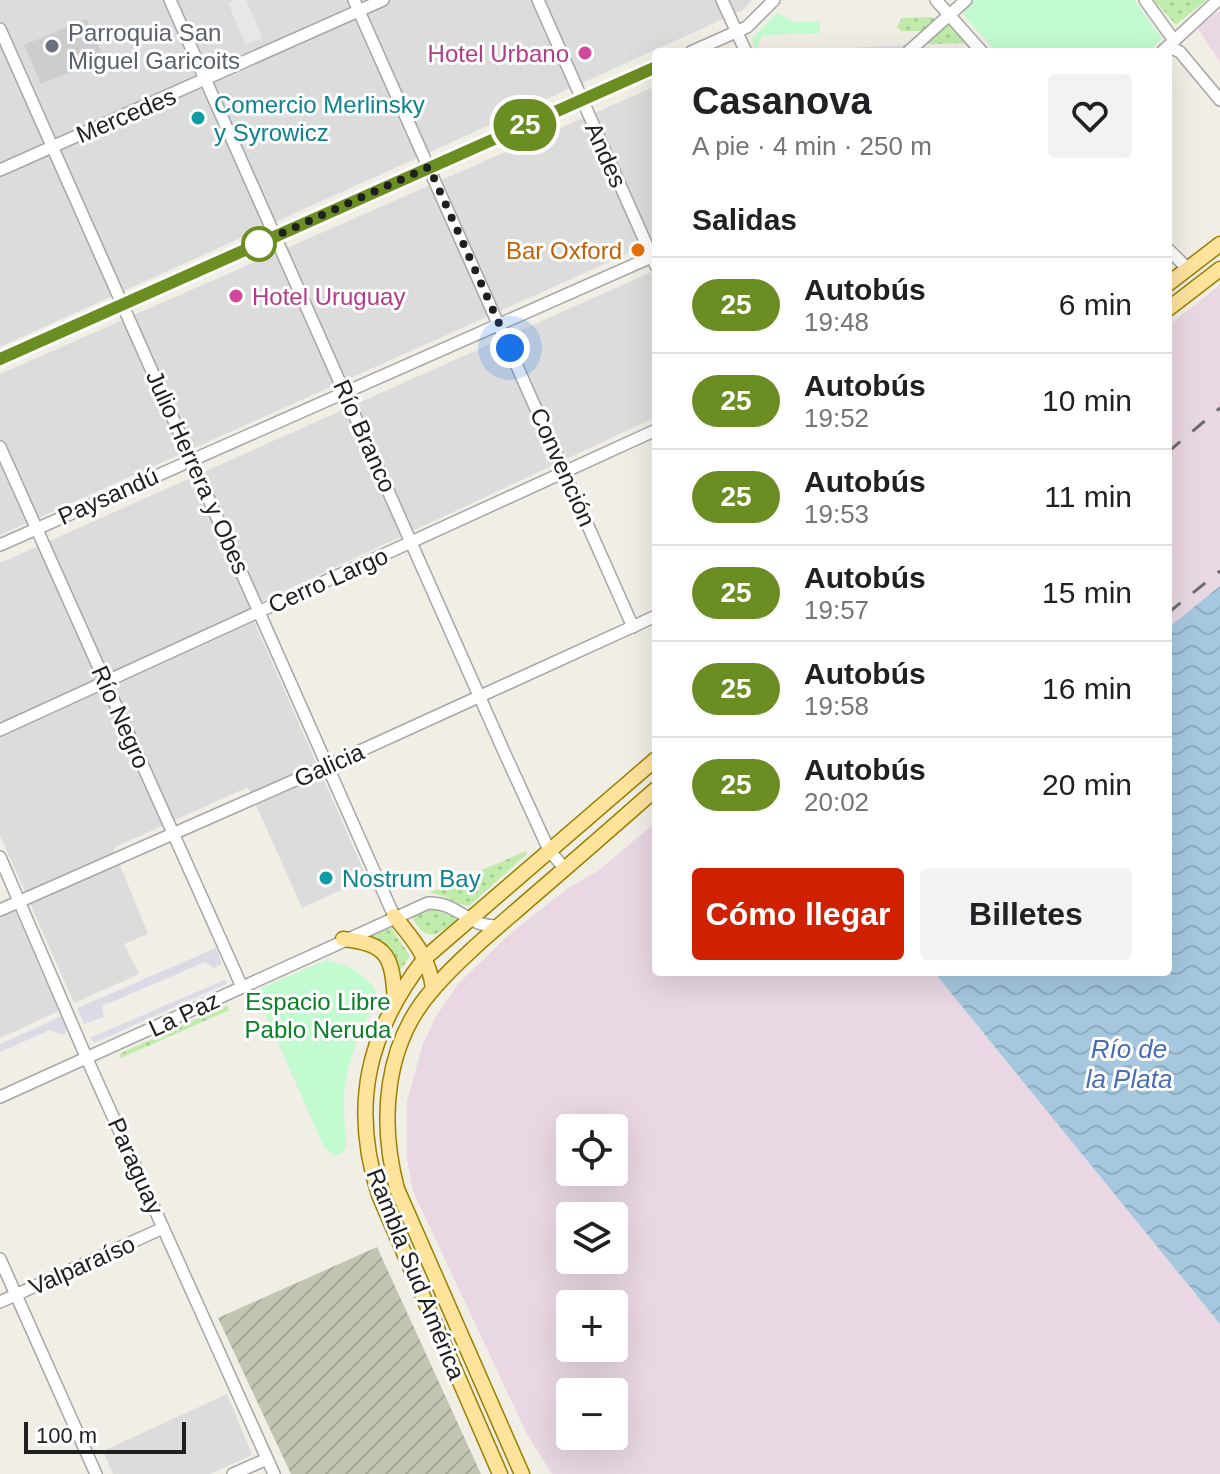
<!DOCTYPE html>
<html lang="es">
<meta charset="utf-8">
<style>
:root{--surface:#fff;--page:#f2f2f2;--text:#202124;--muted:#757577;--line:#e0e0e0;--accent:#cf2100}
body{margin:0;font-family:Helvetica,sans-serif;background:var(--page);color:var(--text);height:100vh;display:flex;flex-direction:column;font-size:30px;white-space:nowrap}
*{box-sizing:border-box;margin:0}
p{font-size:26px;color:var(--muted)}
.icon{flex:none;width:44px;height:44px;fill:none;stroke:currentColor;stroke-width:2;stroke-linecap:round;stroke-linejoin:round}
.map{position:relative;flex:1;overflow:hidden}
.details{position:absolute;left:652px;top:48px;width:520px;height:928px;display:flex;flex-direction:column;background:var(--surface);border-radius:8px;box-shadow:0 8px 32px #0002}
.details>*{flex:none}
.badge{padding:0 16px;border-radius:26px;font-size:28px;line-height:52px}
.buttons{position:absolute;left:556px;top:1114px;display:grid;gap:16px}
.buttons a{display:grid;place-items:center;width:72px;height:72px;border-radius:8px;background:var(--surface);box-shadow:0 8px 32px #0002;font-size:40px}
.scale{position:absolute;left:24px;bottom:20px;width:162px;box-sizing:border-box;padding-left:8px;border:4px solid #1f1f1f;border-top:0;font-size:22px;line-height:28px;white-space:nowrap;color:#1f1f1f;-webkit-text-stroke:6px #fff;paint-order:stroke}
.you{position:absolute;width:40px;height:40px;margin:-20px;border:6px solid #fff;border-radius:50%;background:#1a73e8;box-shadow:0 0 0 12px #1a73e833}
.map>.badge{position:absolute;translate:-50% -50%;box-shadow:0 0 0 4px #fff}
h2{padding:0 40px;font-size:30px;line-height:72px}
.round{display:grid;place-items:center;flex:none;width:84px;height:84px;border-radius:8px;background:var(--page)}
.overview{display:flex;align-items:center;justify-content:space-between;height:136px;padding:0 40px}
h1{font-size:38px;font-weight:600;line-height:60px}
.cta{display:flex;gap:16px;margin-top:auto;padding:16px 40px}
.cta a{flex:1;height:92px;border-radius:8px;background:var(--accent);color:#fff;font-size:32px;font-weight:600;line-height:92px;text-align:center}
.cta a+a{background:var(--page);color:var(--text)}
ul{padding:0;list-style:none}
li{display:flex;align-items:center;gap:24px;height:96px;padding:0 40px;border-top:2px solid var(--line)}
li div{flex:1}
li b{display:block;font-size:30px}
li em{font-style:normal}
li .badge{min-width:88px;font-weight:700;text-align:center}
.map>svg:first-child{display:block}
.residential{fill:#dddcdc}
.industrial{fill:#e9d7e3;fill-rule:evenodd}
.religious{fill:#cdcdcd}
.construction{fill:url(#construction-furrows)}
.grass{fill:url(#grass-dots)}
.park{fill:#c2fbcf}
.parking{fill:#e7e7e7}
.plaza{fill:#dcdae6}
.water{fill:url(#water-waves)}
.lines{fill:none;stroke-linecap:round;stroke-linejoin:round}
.minor-casing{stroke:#a6a6a6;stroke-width:14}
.major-casing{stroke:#9b8000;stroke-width:17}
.minor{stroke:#fff;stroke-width:11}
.major{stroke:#fee39d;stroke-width:14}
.rail{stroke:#6d6d6d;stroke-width:3;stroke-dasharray:16 16;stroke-linecap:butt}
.line-casing{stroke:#fff;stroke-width:18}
.line{stroke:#6b8e23;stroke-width:12}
.walk{stroke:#1f1f1f;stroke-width:8;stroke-dasharray:0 14.4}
.worship-dot{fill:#6b7280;stroke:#fff;stroke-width:3}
.hotel-dot{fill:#d1479c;stroke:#fff;stroke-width:3}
.culture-dot{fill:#0f9aa8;stroke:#fff;stroke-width:3}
.stop-dot{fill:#fff;stroke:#6b8e23;stroke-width:4}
.food-dot{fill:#e8710a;stroke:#fff;stroke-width:3}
.labels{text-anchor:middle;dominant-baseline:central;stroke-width:6;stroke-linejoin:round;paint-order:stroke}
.worship-label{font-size:24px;fill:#5b616d;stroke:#fff;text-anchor:start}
.hotel-label{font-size:24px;fill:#b23c85;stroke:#fff;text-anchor:end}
.culture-label{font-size:24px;fill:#0d838f;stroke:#fff;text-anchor:start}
.street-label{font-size:24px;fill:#1f1f1f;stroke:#fff}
.food-label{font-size:24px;fill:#c56008;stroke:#fff;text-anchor:end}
.park-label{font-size:24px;fill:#098126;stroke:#fff}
.water-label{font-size:26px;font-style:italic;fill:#496db2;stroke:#fff}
</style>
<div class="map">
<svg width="1220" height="1474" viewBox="0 0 1220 1474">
<defs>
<pattern id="construction-furrows" width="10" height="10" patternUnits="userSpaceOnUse" patternTransform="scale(2)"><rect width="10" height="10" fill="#c2c5b1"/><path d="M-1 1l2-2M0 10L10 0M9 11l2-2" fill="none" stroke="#a6a998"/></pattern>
<pattern id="grass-dots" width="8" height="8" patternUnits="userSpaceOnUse" patternTransform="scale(2)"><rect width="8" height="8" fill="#c0ebaa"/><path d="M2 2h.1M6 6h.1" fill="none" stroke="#a5c992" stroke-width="1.8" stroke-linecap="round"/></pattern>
<pattern id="water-waves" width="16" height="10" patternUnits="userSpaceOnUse" patternTransform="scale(2)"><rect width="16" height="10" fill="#a5c8df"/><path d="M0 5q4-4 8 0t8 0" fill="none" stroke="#8eabbf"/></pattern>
</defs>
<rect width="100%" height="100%" fill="#f0eee5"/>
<g class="residential">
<path d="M 0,0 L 752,0 L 743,10 L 0,347 Z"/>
<path d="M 906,45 L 932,48 L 935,52 L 778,52 Z"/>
<path d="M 656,86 L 656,241 L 0,535 L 0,374 Z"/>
<path d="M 656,270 L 656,417 L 248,608 L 367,878 L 302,908 L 248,787 L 113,848 L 148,934 L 124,944 L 139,974 L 74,1003 L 0,835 L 0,563 Z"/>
<path d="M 15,911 L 59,1011 L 0,1038 L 0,917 Z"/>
<path d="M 227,1394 L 252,1455 L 210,1474 L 113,1474 L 103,1451 Z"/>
</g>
<g class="industrial">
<path d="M 1220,11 L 1220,62 L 1197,27 Z"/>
<path d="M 1220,285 L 1220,586 L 1168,628 L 1168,326 Z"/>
<path d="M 656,822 L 656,972 L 934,972 L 1220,1324 L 1220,1474 L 552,1474 L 526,1432 L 413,1191 L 407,1159 L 407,1101 L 423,1044 L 435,1018 L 458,984 L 511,933 L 568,888 L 598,871 ZM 570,1128 L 614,1128 L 614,1172 L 570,1172 ZM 570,1216 L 614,1216 L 614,1260 L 570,1260 ZM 570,1304 L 614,1304 L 614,1348 L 570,1348 ZM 570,1392 L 614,1392 L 614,1436 L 570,1436 Z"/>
</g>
<path class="religious" d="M 87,19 L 104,58 L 41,84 L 24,45 Z"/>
<path class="construction" d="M 377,1247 L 481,1474 L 291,1474 L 218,1318 Z"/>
<g class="grass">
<path d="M 1154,0 L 1206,0 L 1176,25 Z"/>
<path d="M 933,17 L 935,20 L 923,31 L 901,31 L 897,27 L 902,18 Z"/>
<path d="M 948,24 L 968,43 L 929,44 L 927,42 Z"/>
<path d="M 526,851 L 527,854 L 469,906 C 456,905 447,894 429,893 Z"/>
<path d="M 438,908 L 453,915 L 456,920 C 436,937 426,943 411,916 Z"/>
<path d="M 390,926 L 410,956 L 399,972 C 397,949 385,942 365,936 Z"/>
<path d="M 227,1005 L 229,1010 L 121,1058 L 119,1054 Z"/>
</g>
<g class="park">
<path d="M 975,0 L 1134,0 L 1162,39 L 1147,52 L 997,52 L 964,16 L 964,9 Z"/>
<path d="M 777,13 L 792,21 L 820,21 L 820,33 L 762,35 L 755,51 L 752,39 Z"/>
<path d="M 327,960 C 348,965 372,976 378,998 C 361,1029 346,1061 344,1097 C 343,1114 346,1131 346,1147 L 340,1154 L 334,1155 L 324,1147 L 258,997 L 263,987 Z"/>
</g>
<path class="parking" d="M 235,0 L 246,0 L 263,38 L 246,45 L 228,3 Z"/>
<g class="plaza">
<path d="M 216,948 L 222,964 L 214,968 L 205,962 L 102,1006 L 104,1017 L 84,1024 L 77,1008 Z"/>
<path d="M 224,980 L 227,982 L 226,984 L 94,1043 L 90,1038 Z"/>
<path d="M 62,1016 L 68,1028 L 64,1035 L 50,1030 L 0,1052 L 0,1044 Z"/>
</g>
<path class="water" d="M 1220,586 L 1220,1324 L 934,972 L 1168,972 L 1168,628 Z"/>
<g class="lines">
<g class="minor-casing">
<g id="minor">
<path d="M 170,0 L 505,754 L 549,850 L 565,869"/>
<path d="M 354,0 L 633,627"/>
<path d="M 538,0 L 656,266"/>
<path d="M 722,0 L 746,52"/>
<path d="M 936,0 L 982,52"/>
<path d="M 1145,0 L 1173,39"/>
<path d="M 0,29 L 394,916"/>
<path d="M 1164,50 L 1174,49 L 1180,52 L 1220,100"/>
<path d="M 1163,51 L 1218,0"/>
<path d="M 691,52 L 747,27 L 774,0"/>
<path d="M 908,52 L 966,0"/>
<path d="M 0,170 L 383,0"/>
<path d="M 1168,249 L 1187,268"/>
<path d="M 0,359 L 656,67"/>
<path d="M 0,447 L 242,987"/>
<path d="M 0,545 L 656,255"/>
<path d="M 0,730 L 656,430"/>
<path d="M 0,857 L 87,1059 L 274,1474"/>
<path d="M 0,910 L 327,766 L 656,616"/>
<path d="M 0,1097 L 428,903 C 459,902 466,927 498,926"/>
<path d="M 0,1259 L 96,1474"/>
<path d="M 0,1302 L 163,1228"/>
<path d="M 233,1474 L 267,1459"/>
</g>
</g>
<g class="major-casing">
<g id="major">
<path d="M 1168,284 L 1220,244"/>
<path d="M 1168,309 L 1220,269"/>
<path d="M 394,916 C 413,939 430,959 433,989"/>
<path d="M 343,939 C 390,944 392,958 395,1001"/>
<path d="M 500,1474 L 379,1195 C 350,1105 368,1031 425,958 L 656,759"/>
<path d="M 522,1474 L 397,1189 C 379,1121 384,1043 434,988 C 463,955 499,926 532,897 C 574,861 615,825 656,789"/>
</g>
</g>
<use href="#minor" class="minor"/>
<use href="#major" class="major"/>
<g class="rail">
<path d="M 1168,452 L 1220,408"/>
<path d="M 1168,613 L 1220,571"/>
</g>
</g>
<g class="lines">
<g class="line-casing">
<path id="line" d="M 0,359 L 656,67"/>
</g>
<use href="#line" class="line"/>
<path class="walk" d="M 259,244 L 251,247 L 429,167 L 510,348"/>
</g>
<circle class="worship-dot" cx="52" cy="46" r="8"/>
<g class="hotel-dot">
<circle cx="585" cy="53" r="8"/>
<circle cx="236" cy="296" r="8"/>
</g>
<g class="culture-dot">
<circle cx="198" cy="118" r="8"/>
<circle cx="326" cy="878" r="8"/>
</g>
<circle class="stop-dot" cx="259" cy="244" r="16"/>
<circle class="food-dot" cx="638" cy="250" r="8"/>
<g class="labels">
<g class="worship-label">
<text x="68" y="32">Parroquia San<tspan x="68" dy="28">Miguel Garicoits</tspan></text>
</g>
<g class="hotel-label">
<text x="569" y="53">Hotel Urbano</text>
<text x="252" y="296" text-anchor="start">Hotel Uruguay</text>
</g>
<g class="culture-label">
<text x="214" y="104">Comercio Merlinsky<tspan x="214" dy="28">y Syrowicz</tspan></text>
<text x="342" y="878">Nostrum Bay</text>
</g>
<g class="street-label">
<text transform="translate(126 115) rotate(-23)">Mercedes</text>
<text transform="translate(606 155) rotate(66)">Andes</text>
<text transform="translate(365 436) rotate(66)">Río Branco</text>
<text transform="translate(563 467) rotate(66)">Convención</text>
<text transform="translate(198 472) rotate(66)">Julio Herrera y Obes</text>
<text transform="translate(108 496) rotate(-24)">Paysandú</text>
<text transform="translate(328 580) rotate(-24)">Cerro Largo</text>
<text transform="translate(121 717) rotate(66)">Río Negro</text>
<text transform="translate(329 765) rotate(-24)">Galicia</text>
<text transform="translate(184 1014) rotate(-25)">La Paz</text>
<text transform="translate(136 1166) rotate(66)">Paraguay</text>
<text transform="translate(82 1265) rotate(-24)">Valparaíso</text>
<text transform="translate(416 1274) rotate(68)">Rambla Sud América</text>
</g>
<g class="food-label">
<text x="622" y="250">Bar Oxford</text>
</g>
<g class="park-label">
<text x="318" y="1001">Espacio Libre<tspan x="318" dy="28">Pablo Neruda</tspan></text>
</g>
<g class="water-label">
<text x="1129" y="1049">Río de<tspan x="1129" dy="30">la Plata</tspan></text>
</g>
</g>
</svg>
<div class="buttons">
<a><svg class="icon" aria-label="locate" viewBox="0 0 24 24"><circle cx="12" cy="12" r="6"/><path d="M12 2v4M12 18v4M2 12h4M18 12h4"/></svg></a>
<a><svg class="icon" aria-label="layers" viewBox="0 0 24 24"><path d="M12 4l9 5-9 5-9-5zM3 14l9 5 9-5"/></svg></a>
<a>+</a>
<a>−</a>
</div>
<div class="scale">100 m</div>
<div class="you" style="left:510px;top:348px"></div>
<b class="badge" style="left:525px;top:125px;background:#6b8e23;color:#fff">25</b>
<section class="details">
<div class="overview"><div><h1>Casanova</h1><p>A pie · 4 min · 250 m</p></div><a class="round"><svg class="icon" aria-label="heart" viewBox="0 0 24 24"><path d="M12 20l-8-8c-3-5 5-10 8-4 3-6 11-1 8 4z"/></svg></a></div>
<h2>Salidas</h2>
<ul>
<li><span class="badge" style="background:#6b8e23;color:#fff">25</span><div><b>Autobús</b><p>19:48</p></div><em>6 min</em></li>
<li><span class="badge" style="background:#6b8e23;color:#fff">25</span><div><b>Autobús</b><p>19:52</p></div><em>10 min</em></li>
<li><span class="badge" style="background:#6b8e23;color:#fff">25</span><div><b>Autobús</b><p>19:53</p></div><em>11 min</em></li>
<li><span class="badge" style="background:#6b8e23;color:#fff">25</span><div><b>Autobús</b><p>19:57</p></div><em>15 min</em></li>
<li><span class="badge" style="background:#6b8e23;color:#fff">25</span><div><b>Autobús</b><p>19:58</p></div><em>16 min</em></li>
<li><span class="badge" style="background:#6b8e23;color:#fff">25</span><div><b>Autobús</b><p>20:02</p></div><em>20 min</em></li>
</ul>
<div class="cta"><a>Cómo llegar</a><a>Billetes</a></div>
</section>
</div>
